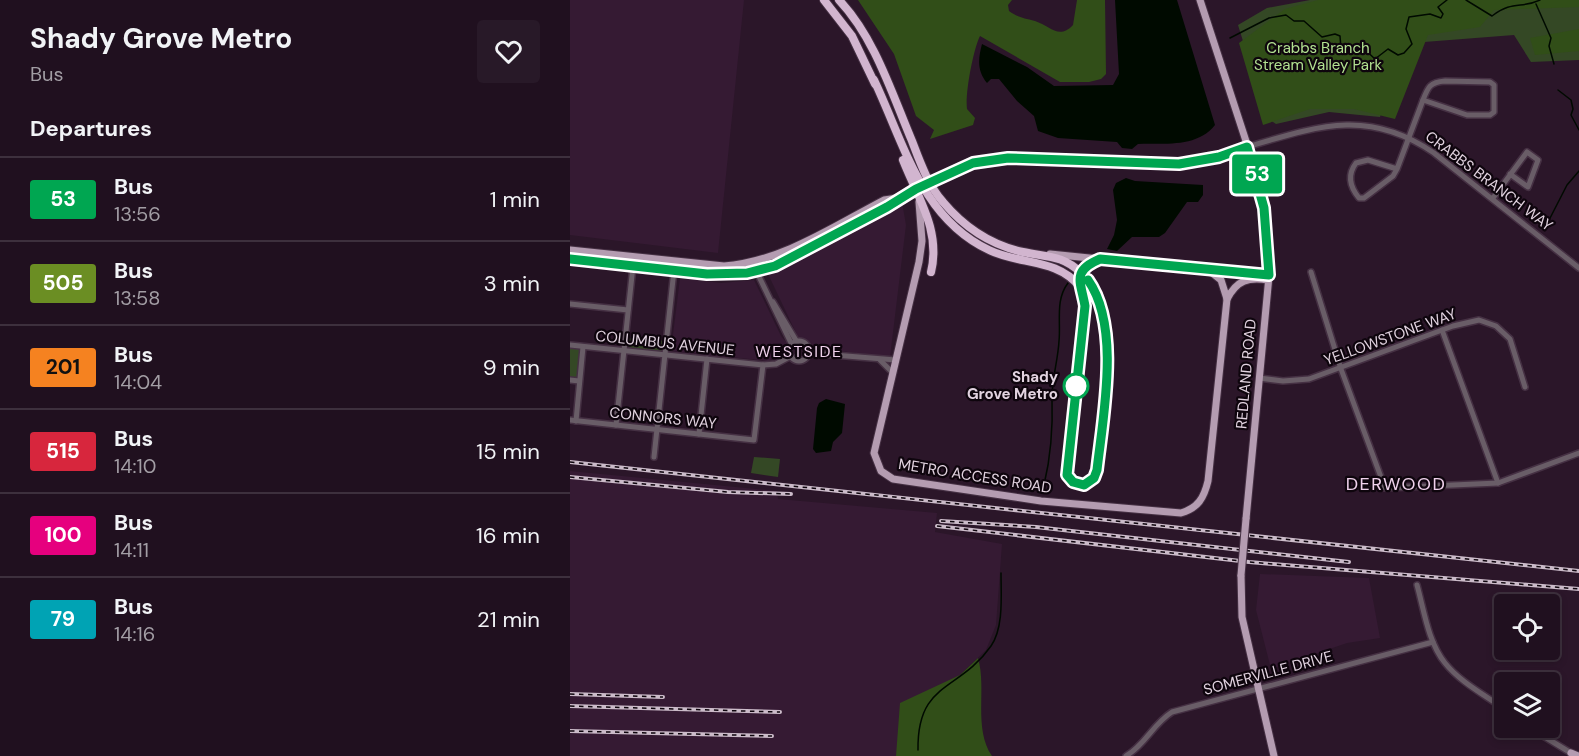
<!DOCTYPE html>
<style>
:root{--surface:#20101f;--page:#281928;--text:#f1f3f6;--muted:#a29da4;--line:#3d303d}
body{margin:0;font-family:"DM Sans",sans-serif;background:var(--page);color:var(--text);height:100vh;display:flex;flex-direction:column;font-size:22px;white-space:nowrap}
*{box-sizing:border-box;margin:0}
p{font-size:20px;color:var(--muted)}
.icon{flex:none;width:33px;height:33px;fill:none;stroke:currentColor;stroke-width:2;stroke-linecap:round;stroke-linejoin:round}
.map{position:relative;flex:1;overflow:hidden}
.side{display:flex;flex-direction:column;background:var(--surface);width:570px}
.side>*{flex:none}
.badge{padding:0 12px;border-radius:4px;font-size:21px;line-height:39px}
.tools{position:absolute;left:924px;top:594px;display:grid;gap:12px}
.tools a{display:grid;place-items:center;width:66px;height:66px;border-radius:6px;background:var(--surface);box-shadow:0 3px 9px #0003,0 0 0 2px var(--line);font-size:30px}
.map>.badge{position:absolute;translate:-50% -50%;box-shadow:0 0 0 3px #fff}
h2{padding:0 30px;font-size:22px;line-height:54px}
.round{display:grid;place-items:center;flex:none;width:63px;height:63px;border-radius:6px;background:var(--page)}
.summary{display:flex;align-items:center;justify-content:space-between;height:102px;padding:0 30px}
h1{font-size:28px;font-weight:700;line-height:45px}
ul{padding:0;list-style:none}
li{display:flex;align-items:center;gap:18px;height:84px;padding:0 30px;border-top:2px solid var(--line)}
li div{flex:1}
li b{display:block;font-size:22px}
li em{font-style:normal}
li .badge{min-width:66px;font-weight:700;text-align:center}
main{display:flex;flex:1;min-height:0}
.map>svg:first-child{display:block}
.built{fill:#351a33}
.green{fill:#344825}
.forest{fill:#314e18}
.water{fill:#000a00}
.lines{fill:none;stroke-linecap:round;stroke-linejoin:round}
.stream{stroke:#000a00;stroke-width:1.5}
.minor-casing{stroke:#453043;stroke-width:8}
.major-casing{stroke:#453043;stroke-width:9}
.highway-casing{stroke:#453043;stroke-width:10}
.minor{stroke:#695d67;stroke-width:5}
.major{stroke:#b49cb1;stroke-width:7}
.highway{stroke:#d2b5cf;stroke-width:8}
.rail-casing{stroke:#cbbbc9;stroke-width:4}
.rail{stroke:#0e050d;stroke-width:1.5;stroke-dasharray:4.5;stroke-linecap:butt}
.major-bridge-casing{stroke:#453043;stroke-width:9;stroke-linecap:butt}
.major-bridge{stroke:#b49cb1;stroke-width:7}
.line-casing{stroke:#fff;stroke-width:14}
.line{stroke:#00a651;stroke-width:9}
.stop-dot{fill:#fff;stroke:#00a651;stroke-width:3}
.labels{text-anchor:middle;dominant-baseline:central;stroke-width:4.5;stroke-linejoin:round;paint-order:stroke}
.park-label{font-size:15px;fill:#b2e191;stroke:#0e050d}
.street-label{font-size:15px;fill:#e2d3e0;stroke:#0e050d}
.stop-label{font-size:15px;font-weight:bold;fill:#e2d3e0;stroke:#0e050d;text-anchor:end}
.neighbourhood-label{font-size:16px;letter-spacing:1.5px;fill:#efd1eb;stroke:#0e050d}
.quarter-label{font-size:18px;letter-spacing:1.5px;fill:#efd1eb;stroke:#0e050d}
</style>
<main>
<section class="side">
<div class="summary"><div><h1>Shady Grove Metro</h1><p>Bus</p></div><a class="round"><svg class="icon" aria-label="heart" viewBox="0 0 24 24"><path d="M12 20l-8-8c-3-5 5-10 8-4 3-6 11-1 8 4z"/></svg></a></div>
<h2>Departures</h2>
<ul>
<li><span class="badge" style="background:#00a651;color:#fff">53</span><div><b>Bus</b><p>13:56</p></div><em>1 min</em></li>
<li><span class="badge" style="background:#6b8e23;color:#fff">505</span><div><b>Bus</b><p>13:58</p></div><em>3 min</em></li>
<li><span class="badge" style="background:#f58220;color:#111">201</span><div><b>Bus</b><p>14:04</p></div><em>9 min</em></li>
<li><span class="badge" style="background:#d7263d;color:#fff">515</span><div><b>Bus</b><p>14:10</p></div><em>15 min</em></li>
<li><span class="badge" style="background:#e6007e;color:#fff">100</span><div><b>Bus</b><p>14:11</p></div><em>16 min</em></li>
<li><span class="badge" style="background:#00a3b4;color:#fff">79</span><div><b>Bus</b><p>14:16</p></div><em>21 min</em></li>
</ul>
</section>
<div class="map">
<svg width="1009" height="756" viewBox="0 0 1009 756">
<rect width="100%" height="100%" fill="#2b1629"/>
<g class="built">
<path d="M 0,0 L 174,0 L 148,253 L 0,235 Z"/>
<path d="M 332,202 L 336,225 L 320,357 L 244,348 L 228,337 L 198,274 L 314,215 Z"/>
<path d="M 110,278 L 151,283 L 184,280 L 211,336 L 217,343 L 214,354 L 198,361 L 101,351 Z"/>
<path d="M 0,471 L 207,491 L 208,499 L 367,513 L 365,532 L 432,544 L 426,625 L 416,650 L 390,675 L 367,688 L 330,719 L 327,756 L 0,756 Z"/>
<path d="M 690,574 L 799,578 L 810,638 L 777,643 L 701,669 L 686,610 Z"/>
</g>
<g class="green">
<path d="M 740,0 L 1009,0 L 1009,60 L 961,62 L 944,35 L 854,42 L 820,81 L 810,117 L 759,112 L 706,124 L 697,118 L 668,25 L 697,8 Z"/>
<path d="M 55,338 L 97,341 L 96,355 L 54,351 Z"/>
<path d="M 0,346 L 12,348 L 9,381 L 0,379 Z"/>
<path d="M 184,457 L 210,459 L 208,477 L 181,473 Z"/>
</g>
<g class="forest">
<path d="M 288,0 L 442,0 L 438,5 L 439,11 C 449,18 454,18 465,21 C 480,26 489,40 503,25 L 507,0 L 535,0 L 536,74 L 531,79 L 519,82 L 490,82 L 410,36 C 403,50 395,94 397,109 L 405,118 L 403,125 L 360,139 L 364,130 L 346,116 L 324,54 Z"/>
<path d="M 748,0 L 1009,0 L 1009,7 L 924,10 L 910,27 L 858,35 L 825,119 L 784,109 L 740,109 L 693,125 L 669,43 L 715,9 Z"/>
<path d="M 1009,29 L 1009,51 L 965,55 L 960,38 Z"/>
<path d="M 408,658 C 417,689 403,728 422,756 L 326,756 L 330,703 L 390,675 Z"/>
</g>
<g class="water">
<path d="M 545,0 L 607,0 L 645,125 C 627,148 594,143 568,144 L 562,149 L 552,148 L 547,142 L 488,138 L 468,131 L 464,116 L 447,101 L 429,79 L 421,79 L 417,83 C 407,71 408,59 412,44 L 457,67 L 484,86 L 543,85 L 549,74 Z"/>
<path d="M 556,178 L 565,181 L 633,185 L 633,195 L 628,202 L 617,202 L 595,233 L 589,237 L 562,237 L 547,251 L 537,249 L 544,235 L 547,220 L 543,190 L 546,183 Z"/>
<path d="M 256,399 L 275,404 L 272,433 L 263,442 L 261,451 L 246,453 L 243,449 L 247,408 L 249,403 Z"/>
</g>
<g class="lines">
<g class="stream">
<path d="M 896,0 L 922,16 C 943,0 951,9 970,0"/>
<path d="M 966,4 L 981,38 L 979,46 L 984,64"/>
<path d="M 660,38 L 699,18 L 716,15 L 724,21 L 734,21 L 752,37 L 765,34 L 770,36 L 771,49 L 783,53 L 791,46 L 805,59 L 818,49 L 828,55 L 834,53 L 842,44 L 836,29 L 839,17 L 860,14 L 871,18 L 873,14 L 868,7 L 877,0"/>
<path d="M 988,90 L 1001,100 L 1003,109 L 1001,115 L 1009,130"/>
<path d="M 977,224 L 997,185 L 1009,171"/>
<path d="M 474,485 C 481,456 483,427 482,397 C 482,379 488,360 489,341 C 491,322 485,300 498,283"/>
<path d="M 348,750 C 347,681 389,692 421,646 C 434,627 431,595 431,573"/>
</g>
<g class="minor-casing">
<g id="minor">
<path d="M 875,81 L 920,82 L 924,85 L 924,112 L 920,115 L 897,115 L 853,100 C 858,87 860,82 875,81 Z"/>
<path d="M 677,147 C 748,126 798,108 864,153 L 1009,268"/>
<path d="M 827,169 L 798,160 L 786,163 C 777,175 780,187 789,198 L 794,198 L 823,176 L 827,169 L 853,100"/>
<path d="M 923,198 L 957,152 L 968,160 L 958,187 L 940,174"/>
<path d="M 182,262 L 222,345"/>
<path d="M 741,272 L 771,369 L 815,488 L 928,483 L 1009,453"/>
<path d="M 203,302 L 227,342"/>
<path d="M 0,304 L 58,310"/>
<path d="M 872,330 L 928,483"/>
<circle cx="229" cy="351" r="10"/>
<path d="M 0,345 L 193,365 L 206,364 L 221,356"/>
<path d="M 239,353 L 326,360"/>
<path d="M 310,360 L 323,373"/>
<path d="M 689,378 L 713,381 L 739,379 L 883,326 L 909,320 L 926,326 L 940,339 L 955,387"/>
<path d="M 0,380 L 9,381"/>
<path d="M 0,420 L 184,440 L 193,365"/>
<path d="M 6,421 L 13,347"/>
<path d="M 46,425 L 63,266"/>
<path d="M 129,434 L 137,359"/>
<path d="M 84,457 L 104,270"/>
<path d="M 847,585 C 854,610 858,642 875,663 C 890,682 915,695 934,709"/>
<path d="M 960,728 L 1001,753"/>
<path d="M 556,756 C 575,745 583,724 602,712 L 863,642"/>
</g>
</g>
<g class="major-casing">
<g id="major">
<path d="M 630,0 L 689,181 L 698,239 L 699,276 L 676,519"/>
<path d="M 373,175 C 446,139 533,170 611,164 C 634,162 655,154 677,147"/>
<path d="M 349,202 L 352,241 L 349,262 L 304,453 L 311,471 L 323,479 L 471,501 L 611,513 C 628,508 634,498 638,481 L 657,299 C 667,280 678,277 698,280"/>
<path d="M 0,250 L 154,266 C 211,262 264,226 314,200 L 328,198"/>
<path d="M 480,254 L 687,275"/>
<path d="M 0,259 L 137,274 L 177,273 L 205,265 L 317,207 L 330,197"/>
<path d="M 641,272 L 651,280 L 657,299"/>
<path d="M 671,575 L 672,617 L 704,756"/>
<path d="M 1001,753 L 1008,756"/>
</g>
</g>
<g class="highway-casing">
<g id="highway">
<path d="M 254,0 L 282,36 L 305,84"/>
<path d="M 269,0 C 305,38 322,94 342,141 C 350,162 358,185 373,202 C 394,227 421,245 453,252 C 476,257 493,255 511,273"/>
<path d="M 304,80 C 334,143 351,218 419,250 C 450,265 487,258 510,287"/>
<path d="M 333,160 C 348,198 371,231 361,272"/>
</g>
</g>
<use href="#minor" class="minor"/>
<use href="#major" class="major"/>
<use href="#highway" class="highway"/>
<g class="rail-casing">
<g id="rail">
<path d="M 0,462 L 1009,571"/>
<path d="M 0,477 L 158,492 L 221,494"/>
<path d="M 371,521 L 466,527 L 779,562"/>
<path d="M 367,526 L 679,562 L 1009,589"/>
<path d="M 0,694 L 93,697"/>
<path d="M 0,706 L 210,712"/>
<path d="M 0,731 L 202,736"/>
</g>
</g>
<use href="#rail" class="rail"/>
<g class="major-bridge-casing">
<g id="major-bridge">
<path d="M 330,197 L 373,175"/>
<path d="M 671,575 L 676,519"/>
</g>
</g>
<use href="#major-bridge" class="major-bridge"/>
</g>
<g class="lines">
<g class="line-casing">
<path id="line" d="M 0,259 L 137,274 L 177,273 L 205,266 L 317,207 L 346,189 L 403,163 L 438,158 L 609,164 L 649,157 L 677,147 L 694,208 L 699,275 L 530,259 C 501,271 511,282 515,306 L 497,475 L 503,482 L 514,485 L 524,478 L 527,470 C 533,416 551,327 518,280"/>
</g>
<use href="#line" class="line"/>
</g>
<circle class="stop-dot" cx="506" cy="386" r="12"/>
<g class="labels">
<g class="park-label">
<text x="748" y="48">Crabbs Branch<tspan x="748" dy="17">Stream Valley Park</tspan></text>
</g>
<g class="street-label">
<text transform="translate(919 181) rotate(37)">CRABBS BRANCH WAY</text>
<text transform="translate(820 337) rotate(-20)">YELLOWSTONE WAY</text>
<text transform="translate(95 343) rotate(6)">COLUMBUS AVENUE</text>
<text transform="translate(676 374) rotate(-85)">REDLAND ROAD</text>
<text transform="translate(93 418) rotate(6)">CONNORS WAY</text>
<text transform="translate(405 476) rotate(9)">METRO ACCESS ROAD</text>
<text transform="translate(698 673) rotate(-15)">SOMERVILLE DRIVE</text>
</g>
<g class="stop-label">
<text x="488" y="377">Shady<tspan x="488" dy="17">Grove Metro</tspan></text>
</g>
<g class="neighbourhood-label">
<text x="229" y="351">WESTSIDE</text>
</g>
<g class="quarter-label">
<text x="826" y="484">DERWOOD</text>
</g>
</g>
</svg>
<div class="tools">
<a><svg class="icon" aria-label="locate" viewBox="0 0 24 24"><circle cx="12" cy="12" r="6"/><path d="M12 2v4M12 18v4M2 12h4M18 12h4"/></svg></a>
<a><svg class="icon" aria-label="layers" viewBox="0 0 24 24"><path d="M12 4l9 5-9 5-9-5zM3 14l9 5 9-5"/></svg></a>
</div>
<b class="badge" style="left:687px;top:174px;background:#00a651;color:#fff">53</b>
</div>
</main>
